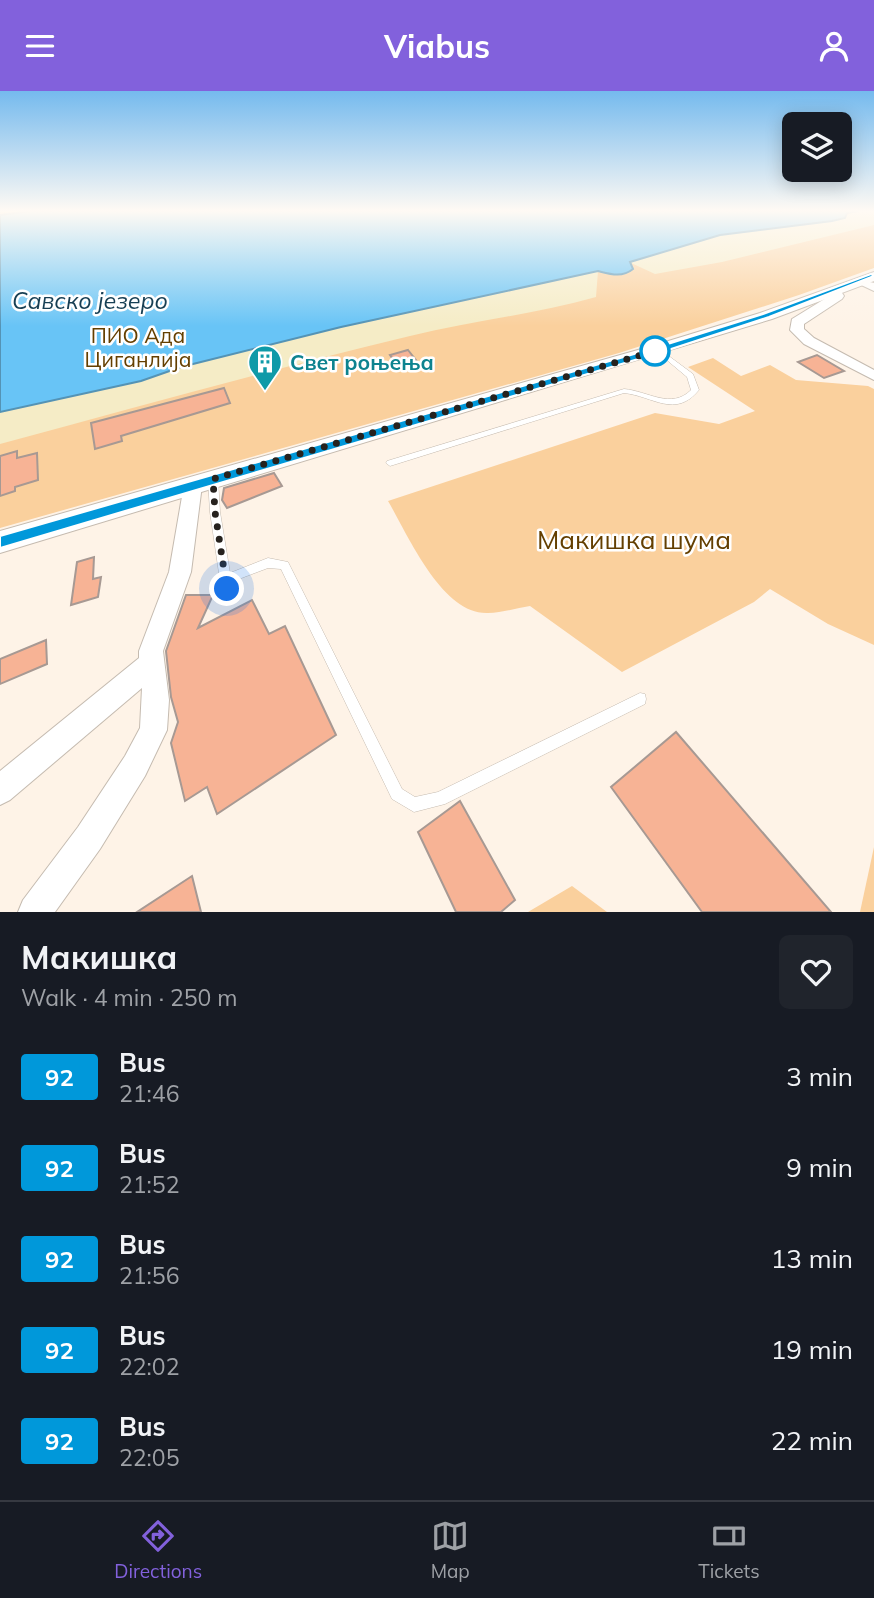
<!DOCTYPE html>
<meta charset="utf-8">
<style>
:root{--surface:#171b24;--page:#20242c;--text:#f1f3f6;--muted:#9ea1a6;--line:#363941;--accent:#8261dc}
body{margin:0;font-family:Mulish,sans-serif;background:var(--page);color:var(--text);height:100vh;display:flex;flex-direction:column;font-size:26px;white-space:nowrap}
*{box-sizing:border-box;margin:0}
p{font-size:23px;color:var(--muted)}
.icon{flex:none;width:38px;height:38px;fill:none;stroke:currentColor;stroke-width:2;stroke-linecap:round;stroke-linejoin:round}
.map{position:relative;height:821px;overflow:hidden}
.drawer{display:flex;flex-direction:column;background:var(--surface);flex:1}
.drawer>*{flex:none}
.badge{padding:0 14px;border-radius:5px;font-size:24px;line-height:46px}
.controls{position:absolute;left:782px;top:21px;display:grid;gap:14px}
.controls a{display:grid;place-items:center;width:70px;height:70px;border-radius:10px;background:var(--surface);box-shadow:0 4px 18px #0003;font-size:35px}
.you{position:absolute;width:35px;height:35px;margin:-18px;border:5px solid #fff;border-radius:50%;background:#1a73e8;box-shadow:0 0 0 10px #1a73e833}
.map>.badge{position:absolute;translate:-50% -50%;box-shadow:0 0 0 4px #fff}
.round{display:grid;place-items:center;flex:none;width:74px;height:74px;border-radius:10px;background:var(--page)}
.summary{display:flex;align-items:center;justify-content:space-between;height:119px;padding:0 21px}
h1{font-size:33px;font-weight:700;line-height:52px}
ul{padding:0;list-style:none}
li{display:flex;align-items:center;gap:21px;height:91px;padding:0 21px}
li div{flex:1}
li b{display:block;font-size:26px}
li em{font-style:normal}
li .badge{min-width:77px;font-weight:700;text-align:center}
header{display:flex;justify-content:space-between;align-items:center;height:91px;padding:0 21px;background:var(--accent);color:#fff;font-size:32px;font-weight:700}
.tabs{display:flex;justify-content:space-around;align-items:center;height:98px;border-top:2px solid var(--line);background:var(--surface);font-size:19px;color:var(--muted)}
.tabs a{display:grid;justify-items:center;gap:4px}
.tabs .current{color:var(--accent)}
.map>svg:first-child{display:block}
.green{fill:#fad09d}
.sand{fill:#f5ecc6}
.water{fill:#68c4f6;stroke:#5493b5;stroke-width:2}
.building{fill:#f7b395;stroke:#a79993;stroke-width:2}
.lines{fill:none;stroke-linecap:round;stroke-linejoin:round}
.service-casing{stroke:#c5bbb0;stroke-width:1}
.minor-casing{stroke:#c5bbb0;stroke-width:2}
.tertiary-casing{stroke:#c5bbb0;stroke-width:2}
.service{fill:#fff;fill-rule:evenodd}
.minor{fill:#fff;fill-rule:evenodd}
.tertiary{fill:#fff;fill-rule:evenodd}
.line{fill:#0098da;stroke:#fff;stroke-width:2}
.walk{stroke:#26221e;stroke-width:7;stroke-dasharray:0 12.6}
.stop-dot{fill:#fff;stroke:#0098da;stroke-width:3.5}
.labels{text-anchor:middle;dominant-baseline:central;stroke-width:5;stroke-linejoin:round;paint-order:stroke}
.far-park-label{font-size:21px;fill:#643f00;stroke:#fff}
.far-culture-label{font-size:21px;font-weight:bold;fill:#0d838f;stroke:#fff;text-anchor:start}
.far-water-label{font-size:23px;font-style:italic;fill:#173f54;stroke:#fff}
.park-label{font-size:26px;fill:#643f00;stroke:#fff}
</style>
<header><svg class="icon" aria-label="menu" viewBox="0 0 24 24"><path d="M4 6h16M4 12h16M4 18h16"/></svg>Viabus<svg class="icon" aria-label="person" viewBox="0 0 24 24"><circle cx="12" cy="8" r="4"/><path d="M4 21q1-7 8-7t8 7"/></svg></header>
<div class="map">
<svg width="874" height="821" viewBox="0 0 874 821">
<rect width="100%" height="100%" fill="#fef3e7"/>
<g class="green">
<path d="M 0,120 L 874,120 L 874,177 L 799,204 L 619,262 L 0,437 Z"/>
<path d="M 713,267 L 741,285 L 770,274 L 796,289 L 868,295 L 874,298 L 874,554 L 828,533 L 770,498 L 754,511 L 622,581 L 530,515 C 517,517 502,522 488,522 C 442,524 408,444 388,410 L 655,322 L 719,333 L 755,320 L 688,276 Z"/>
<path d="M 874,756 L 874,821 L 860,821 Z"/>
<path d="M 572,795 L 607,821 L 528,821 Z"/>
</g>
<g class="sand">
<path d="M 858,120 L 874,120 L 874,134 L 722,171 L 655,183 L 629,171 L 720,144 L 832,130 Z"/>
<path d="M 598,180 L 596,206 C 535,223 472,230 410,245 C 273,278 136,316 0,353 L 0,321 L 141,290 L 181,276 L 341,236 Z"/>
</g>
<path class="water" d="M 29,120 L 858,120 L 847,122 L 845,127 L 832,130 L 720,144 L 630,171 L 633,178 C 622,187 610,183 598,180 L 341,236 L 181,276 L 141,290 L 0,321 L 0,124 Z"/>
<g class="building">
<path d="M 408,259 L 419,273 L 400,278 L 390,264 Z"/>
<path d="M 817,264 L 844,280 L 824,287 L 798,271 Z"/>
<path d="M 224,297 L 230,312 L 121,345 L 122,350 L 95,358 L 91,332 Z"/>
<path d="M 17,360 L 17,367 L 37,362 L 38,389 L 15,396 L 15,400 L 0,405 L 0,365 Z"/>
<path d="M 274,382 L 282,395 L 227,417 L 222,409 L 224,397 Z"/>
<path d="M 94,466 L 93,488 L 101,486 L 98,506 L 71,514 L 77,471 Z"/>
<path d="M 186,504 L 213,504 L 198,537 L 252,509 L 269,543 L 285,535 L 336,644 L 217,723 L 207,696 L 185,710 L 171,652 L 178,631 L 171,606 L 166,560 Z"/>
<path d="M 46,549 L 47,573 L 0,593 L 0,568 Z"/>
<path d="M 676,641 L 831,821 L 702,821 L 611,696 Z"/>
<path d="M 460,710 L 515,809 L 501,821 L 456,821 L 418,741 Z"/>
<path d="M 192,785 L 201,821 L 137,821 Z"/>
</g>
<g class="lines">
<g class="service-casing">
<g id="service">
<path d="M 658,257 L 693,283 L 699,299 C 675,328 653,305 624,302 L 390,375 L 386,372 L 387,370 L 624,298 C 648,300 671,319 691,299 L 687,286 L 656,260 L 654,259 Z"/>
<path d="M 213,385 L 218,388 L 220,421 L 230,482 L 268,467 L 288,471 L 402,698 L 415,706 L 438,701 L 640,602 L 645,603 L 646,608 L 645,613 L 445,713 L 414,721 L 392,708 L 281,478 L 268,477 L 231,491 L 233,498 L 231,501 L 227,503 L 223,501 L 220,489 L 210,421 L 208,388 Z"/>
</g>
</g>
<g class="minor-casing">
<g id="minor">
<path d="M 857,188 L 874,192 L 874,200 L 857,192 Z"/>
<path d="M 835,196 L 839,197 L 844,205 L 842,208 L 804,233 L 804,238 L 814,247 L 874,279 L 874,289 L 804,253 L 790,239 L 792,228 L 831,204 L 829,200 Z"/>
<path d="M 193,387 L 200,389 L 202,394 L 191,481 L 163,560 L 169,609 L 167,639 L 145,685 L 100,758 L 55,821 L 18,821 L 23,809 L 78,736 L 125,665 L 140,637 L 142,597 L 10,709 L 0,714 L 0,680 L 139,567 L 139,560 L 169,481 L 184,394 L 186,389 Z"/>
</g>
</g>
<g class="tertiary-casing">
<path id="tertiary" d="M 874,181 L 874,190 L 772,228 L 0,462 L 0,440 L 652,255 L 760,222 Z"/>
</g>
<use href="#service" class="service"/>
<use href="#minor" class="minor"/>
<use href="#tertiary" class="tertiary"/>
</g>
<linearGradient id="sky" x2="0" y2="1"><stop stop-color="#75baee"/><stop offset="0.51" stop-color="#fffaf4"/><stop offset="1" stop-color="#fffaf4" stop-opacity="0"/></linearGradient>
<rect width="874" height="235" fill="url(#sky)"/>
<path class="line" d="M 871,183 L 874,185 L 769,226 L 662,261 L 0,457 L 0,445 L 655,257 L 763,223 Z"/>
<g class="lines">
<path class="walk" d="M 227,498 L 215,421 L 213,388 L 659,259 L 655,260"/>
</g>
<defs>
<g id="building-pin" transform="scale(1.75)"><path d="M0 17L-7.5 6A9.5 9.5 0 1 1 7.5 6Z" fill="#0f9aa8" stroke="#fff"/><path d="M-4-6H4V6H1V3H-1V6H-4ZM-2.5-4.3h1.7v1.8h-1.7ZM.8-4.3h1.7v1.8H.8ZM-2.5-1h1.7V.8h-1.7ZM.8-1h1.7V.8H.8Z" fill="#fff"/></g>
</defs>
<g fill-rule="evenodd">
<use href="#building-pin" x="265" y="271"/>
</g>
<circle class="stop-dot" cx="655" cy="260" r="14"/>
<g class="labels">
<g class="far-park-label">
<text x="138" y="244">ПИО Ада<tspan x="138" dy="24">Циганлија</tspan></text>
</g>
<g class="far-culture-label">
<text x="290" y="271">Свет роњења</text>
</g>
<g class="far-water-label">
<text x="90" y="209">Савско језеро</text>
</g>
<g class="park-label">
<text x="634" y="448">Макишка шума</text>
</g>
</g>
</svg>
<div class="controls">
<a><svg class="icon" aria-label="layers" viewBox="0 0 24 24"><path d="M12 4l9 5-9 5-9-5zM3 14l9 5 9-5"/></svg></a>
</div>
<div class="you" style="left:227px;top:498px"></div>
</div>
<section class="drawer">
<div class="summary"><div><h1>Макишка</h1><p>Walk · 4 min · 250 m</p></div><a class="round"><svg class="icon" aria-label="heart" viewBox="0 0 24 24"><path d="M12 20l-8-8c-3-5 5-10 8-4 3-6 11-1 8 4z"/></svg></a></div>
<ul>
<li><span class="badge" style="background:#0098da;color:#fff">92</span><div><b>Bus</b><p>21:46</p></div><em>3 min</em></li>
<li><span class="badge" style="background:#0098da;color:#fff">92</span><div><b>Bus</b><p>21:52</p></div><em>9 min</em></li>
<li><span class="badge" style="background:#0098da;color:#fff">92</span><div><b>Bus</b><p>21:56</p></div><em>13 min</em></li>
<li><span class="badge" style="background:#0098da;color:#fff">92</span><div><b>Bus</b><p>22:02</p></div><em>19 min</em></li>
<li><span class="badge" style="background:#0098da;color:#fff">92</span><div><b>Bus</b><p>22:05</p></div><em>22 min</em></li>
</ul>
</section>
<nav class="tabs">
<a class="current"><svg class="icon" aria-label="directions" viewBox="0 0 24 24"><path d="M12 3l9 9-9 9-9-9zM9 14v-3h6M13 9l2 2-2 2"/></svg>Directions</a>
<a><svg class="icon" aria-label="map" viewBox="0 0 24 24"><path d="M3 6l6-2 6 2 6-2v14l-6 2-6-2-6 2zM9 4v14M15 6v14"/></svg>Map</a>
<a><svg class="icon" aria-label="tickets" viewBox="0 0 24 24"><path d="M3 7h18v10H3zM15 7v10"/></svg>Tickets</a>
</nav>
